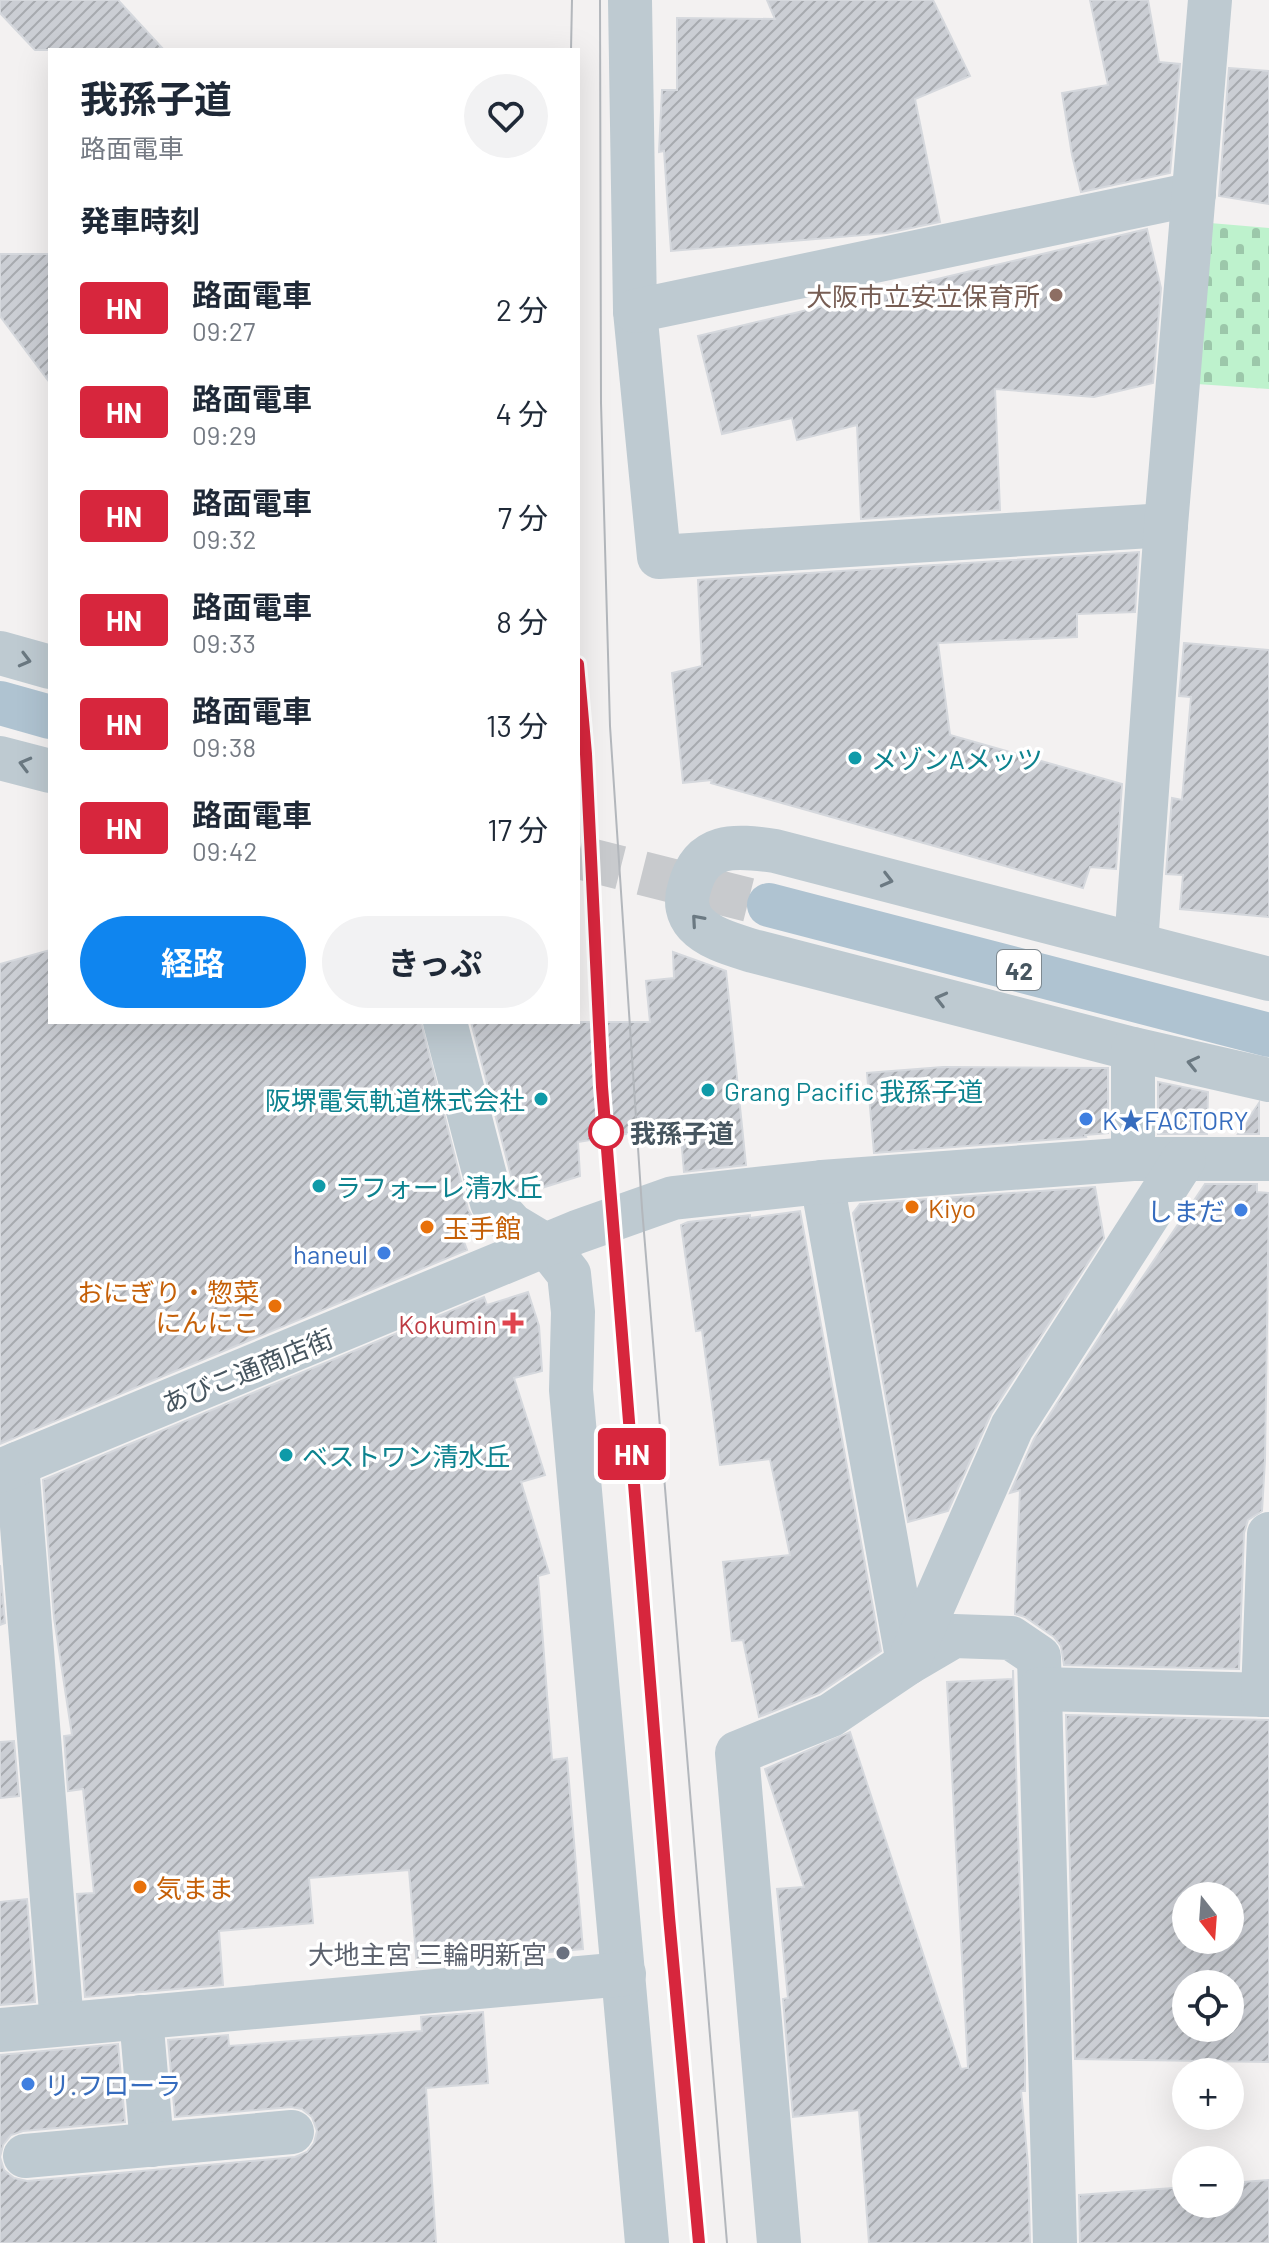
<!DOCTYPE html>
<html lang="ja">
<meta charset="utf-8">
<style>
:root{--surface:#fff;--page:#f2f2f3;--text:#1f2937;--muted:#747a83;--accent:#0f85ef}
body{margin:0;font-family:Barlow,"Noto Sans JP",sans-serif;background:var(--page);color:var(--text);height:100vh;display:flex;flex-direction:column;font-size:30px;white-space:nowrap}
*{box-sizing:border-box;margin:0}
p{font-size:26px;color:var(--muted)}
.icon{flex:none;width:44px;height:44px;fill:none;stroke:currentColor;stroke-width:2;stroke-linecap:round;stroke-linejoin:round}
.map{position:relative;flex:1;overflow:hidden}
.drawer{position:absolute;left:48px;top:48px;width:532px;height:976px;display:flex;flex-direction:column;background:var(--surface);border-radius:0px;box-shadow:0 8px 32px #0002}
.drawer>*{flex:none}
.badge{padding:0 16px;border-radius:6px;font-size:28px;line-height:52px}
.needle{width:52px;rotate:163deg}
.fabs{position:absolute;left:1172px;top:1882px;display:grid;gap:16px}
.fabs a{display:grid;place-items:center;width:72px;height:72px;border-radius:50%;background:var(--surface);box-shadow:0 8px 32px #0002;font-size:40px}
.map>.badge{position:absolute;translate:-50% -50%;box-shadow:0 0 0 4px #fff}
h2{padding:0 32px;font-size:30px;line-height:72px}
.round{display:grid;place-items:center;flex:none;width:84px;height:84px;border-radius:42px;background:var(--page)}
.summary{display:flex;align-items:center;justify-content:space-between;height:136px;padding:0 32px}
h1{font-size:38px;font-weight:700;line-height:60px}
.primary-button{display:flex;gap:16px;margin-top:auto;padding:16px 32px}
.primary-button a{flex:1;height:92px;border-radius:48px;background:var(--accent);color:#fff;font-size:32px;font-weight:700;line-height:92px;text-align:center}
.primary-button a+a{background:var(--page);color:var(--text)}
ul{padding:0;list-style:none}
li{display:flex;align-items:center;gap:24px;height:104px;padding:0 32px}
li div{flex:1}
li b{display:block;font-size:30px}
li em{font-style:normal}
li .badge{min-width:88px;font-weight:700;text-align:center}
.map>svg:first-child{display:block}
.cemetery{fill:url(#cemetery-stones)}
.building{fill:url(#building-hatch);stroke:#d5d8dd;stroke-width:2;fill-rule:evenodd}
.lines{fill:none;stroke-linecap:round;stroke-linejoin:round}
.major-tunnel{stroke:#c8cacd;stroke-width:44;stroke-dasharray:44 22;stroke-linecap:butt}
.minor{stroke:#becad1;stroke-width:44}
.major{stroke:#afc3d1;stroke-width:44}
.tram{stroke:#b3b7bc;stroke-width:2}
.oneway{stroke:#6b7982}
.line-casing{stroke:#fff;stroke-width:18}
.line{stroke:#d7263d;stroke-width:12}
.education-dot{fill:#8d6e63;stroke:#fff;stroke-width:3}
.culture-dot{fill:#0f9aa8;stroke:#fff;stroke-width:3}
.shop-dot{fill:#3f7fe0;stroke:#fff;stroke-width:3}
.stop-dot{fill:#fff;stroke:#d7263d;stroke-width:4}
.food-dot{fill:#e8710a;stroke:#fff;stroke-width:3}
.health-dot{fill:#e0444e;stroke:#fff;stroke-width:3}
.worship-dot{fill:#6b7280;stroke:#fff;stroke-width:3}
.labels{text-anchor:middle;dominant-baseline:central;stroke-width:7;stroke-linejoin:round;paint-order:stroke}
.shield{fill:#fff;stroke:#7e8990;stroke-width:2}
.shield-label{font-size:24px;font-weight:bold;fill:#475660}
.education-label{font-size:26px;fill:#785e54;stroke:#fff;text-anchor:end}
.culture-label{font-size:26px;fill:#0d838f;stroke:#fff;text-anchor:start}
.shop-label{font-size:26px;fill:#366cbe;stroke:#fff;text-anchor:start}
.stop-label{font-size:26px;font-weight:bold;fill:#475660;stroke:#fff;text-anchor:start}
.food-label{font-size:26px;fill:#c56008;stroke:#fff;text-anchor:start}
.health-label{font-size:26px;fill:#be3a42;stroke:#fff;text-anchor:end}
.street-label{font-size:26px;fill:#475660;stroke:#fff}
.worship-label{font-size:26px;fill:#5b616d;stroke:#fff;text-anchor:end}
</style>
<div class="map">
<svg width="1269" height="2243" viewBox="0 0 1269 2243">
<defs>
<pattern id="cemetery-stones" width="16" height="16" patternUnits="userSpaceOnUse" patternTransform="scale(2)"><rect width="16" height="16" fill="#bef2cd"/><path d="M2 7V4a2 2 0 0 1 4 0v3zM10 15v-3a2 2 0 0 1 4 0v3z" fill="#9cc7aa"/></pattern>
<pattern id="building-hatch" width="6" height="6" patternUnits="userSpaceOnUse" patternTransform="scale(2)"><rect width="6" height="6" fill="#cbced4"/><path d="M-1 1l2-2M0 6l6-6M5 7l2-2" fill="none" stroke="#a7aaaf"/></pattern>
</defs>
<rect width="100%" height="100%" fill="#f3f1f1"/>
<path class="cemetery" d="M 1210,223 L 1269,228 L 1269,389 L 1197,384 Z"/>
<g class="building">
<path d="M 0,0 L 118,0 L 164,50 L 35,50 L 0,13 Z"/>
<path d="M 767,0 L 933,0 L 970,76 L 915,99 L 940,222 L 887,233 L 671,251 L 664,151 L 659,152 L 662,90 L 677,90 L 677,18 L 775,19 Z"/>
<path d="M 1090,0 L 1148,0 L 1159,62 L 1180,64 L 1170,173 L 1081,192 L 1072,155 L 1062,93 L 1108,85 Z"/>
<path d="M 1229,68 L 1269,71 L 1269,204 L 1219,196 Z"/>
<path d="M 1147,229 L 1161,288 L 1153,383 L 1094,397 L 995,389 L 1000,510 L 861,519 L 857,425 L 797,440 L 792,418 L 722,434 L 698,336 Z"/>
<path d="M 0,254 L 50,254 L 50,383 L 0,316 Z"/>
<path d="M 1139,552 L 1135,612 L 1077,614 L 1077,637 L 938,643 L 950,735 L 1122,784 L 1116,869 L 1090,867 L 1083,888 L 711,783 L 712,780 L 683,783 L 672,673 L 702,666 L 698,580 Z"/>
<path d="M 1184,643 L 1269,650 L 1269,917 L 1180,909 L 1183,875 L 1166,874 L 1172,798 L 1182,800 L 1191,697 L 1179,696 Z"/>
<path d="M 50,950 L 50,1022 L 421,1022 L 468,1209 L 475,1222 L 463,1239 L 467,1250 L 0,1444 L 0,964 Z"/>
<path d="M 673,952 L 726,971 L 746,1165 L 684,1172 L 680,1125 L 578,1142 L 580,1176 L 519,1195 L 515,1191 L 471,1022 L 650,1022 L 646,981 L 674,978 Z"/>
<path d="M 943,1067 L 1108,1068 L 1108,1133 L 1085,1135 L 1086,1137 L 874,1153 L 867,1073 Z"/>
<path d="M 1158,1082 L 1208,1092 L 1207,1134 L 1158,1134 Z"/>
<path d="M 1259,1103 L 1259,1134 L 1238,1134 Z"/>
<path d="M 1205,1184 L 1257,1184 L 1257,1192 L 1269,1193 L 1265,1460 L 1262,1511 L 1248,1520 L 1244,1533 L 1239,1669 L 1064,1665 L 1061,1646 L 1054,1637 L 1025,1617 L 1015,1614 L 1020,1490 L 1010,1493 L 1034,1439 L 1117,1310 L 1118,1314 Z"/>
<path d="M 1095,1187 L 1104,1238 L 991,1414 L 948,1511 L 908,1522 L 853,1213 L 860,1204 Z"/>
<path d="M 800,1211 L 881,1651 L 819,1693 L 759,1717 L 743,1640 L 732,1641 L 723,1562 L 790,1555 L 770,1459 L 720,1465 L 702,1330 L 696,1331 L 681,1225 L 688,1222 L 750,1215 L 750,1218 Z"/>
<path d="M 528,1292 L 539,1326 L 542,1371 L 514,1378 L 545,1475 L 521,1482 L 549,1573 L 538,1576 L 552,1760 L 567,1758 L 583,1949 L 479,1958 L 479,1962 L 417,1967 L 409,1870 L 309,1878 L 313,1923 L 219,1931 L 223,1985 L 85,1997 L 77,1894 L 94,1893 L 83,1789 L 68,1791 L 64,1736 L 72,1735 L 54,1618 L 43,1480 L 484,1297 L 487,1305 Z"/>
<path d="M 0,1565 L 5,1623 L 0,1625 Z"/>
<path d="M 1013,1670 L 1025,2058 L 1025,2091 L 1021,2091 L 1028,2164 L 1030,2243 L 869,2243 L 859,2110 L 793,2117 L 783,1999 L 788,1998 L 777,1889 L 804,1887 L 765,1769 L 850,1732 L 961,2069 L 968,2068 L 947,1682 L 1013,1679 Z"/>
<path d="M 1066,1715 L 1269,1720 L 1269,2062 L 1075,2059 ZM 1186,1896 L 1230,1896 L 1230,1940 L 1186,1940 ZM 1186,1984 L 1230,1984 L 1230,2028 L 1186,2028 Z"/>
<path d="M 14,1741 L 19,1796 L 0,1798 L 0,1742 Z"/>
<path d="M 27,1899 L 35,2002 L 0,2005 L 0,1902 Z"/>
<path d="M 483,2012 L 488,2083 L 426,2088 L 436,2243 L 0,2243 L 0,2055 L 118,2044 L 125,2122 L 23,2131 L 11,2135 L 3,2145 L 0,2157 L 4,2170 L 14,2178 L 27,2181 L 153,2170 L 295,2157 L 307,2152 L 314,2143 L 317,2131 L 312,2117 L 302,2109 L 291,2107 L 175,2117 L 168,2040 L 228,2035 L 229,2046 L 422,2031 L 421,2017 Z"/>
<path d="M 1269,2180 L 1269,2243 L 1080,2243 L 1079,2195 L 1186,2187 L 1186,2204 L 1230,2204 L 1230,2183 Z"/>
</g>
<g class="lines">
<path class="major-tunnel" d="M 578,857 L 769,905"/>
<g class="minor">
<path d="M 630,0 L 635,311 L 659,557 L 1166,525"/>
<path d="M 635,311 L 1194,194"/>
<path d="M 0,653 L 50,667"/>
<path d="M 0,758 L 50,771"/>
<path d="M 1136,944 L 1166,525 L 1210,0"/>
<path d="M 1269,979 L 775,851 C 734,845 701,842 689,889 C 685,902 687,914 696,924 C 710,939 734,945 753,951 L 1133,1049 L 1269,1080"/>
<path d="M 445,1022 L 492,1203 L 512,1225 L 547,1246 L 569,1274 L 573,1312 L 571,1390 L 647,2243"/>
<path d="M 1133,1159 L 1133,1049"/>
<path d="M 822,1182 L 908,1663 L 954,1636 L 1011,1638 L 1039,1657 L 1055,2243"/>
<path d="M 17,1464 L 62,2024"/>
<path d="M 0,1471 L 577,1232 L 673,1198 L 822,1182 L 1133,1159 L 1269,1159"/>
<path d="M 1040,1689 L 1269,1695"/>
<path d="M 1263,1695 L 1269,1534"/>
<path d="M 141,2017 L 152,2145"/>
<path d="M 0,2030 L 624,1974"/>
<path d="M 25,2156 L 292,2132"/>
<path d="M 779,2243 L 737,1753 L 831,1715 L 908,1663 L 1012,1427 L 1184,1159"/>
</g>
<g class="major">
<path d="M 0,703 L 50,717"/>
<path d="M 769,905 L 1269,1035"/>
</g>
<g class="tram">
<path d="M 600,0 L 601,403 L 610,726 L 642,1208 L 727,2243"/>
<path d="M 571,50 L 572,0"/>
<path d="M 578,665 L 586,754 L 602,1087 L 669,1917 L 699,2243"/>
</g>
</g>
<defs><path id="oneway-chevron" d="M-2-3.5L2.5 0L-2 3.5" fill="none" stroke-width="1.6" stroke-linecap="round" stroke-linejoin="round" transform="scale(2)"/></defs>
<g class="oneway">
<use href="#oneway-chevron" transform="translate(25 660) rotate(15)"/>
<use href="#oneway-chevron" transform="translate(25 764) rotate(-165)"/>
<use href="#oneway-chevron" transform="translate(887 880) rotate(14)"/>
<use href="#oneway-chevron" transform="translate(697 920) rotate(-131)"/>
<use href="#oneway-chevron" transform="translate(941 999) rotate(-166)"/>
<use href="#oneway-chevron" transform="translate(1193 1063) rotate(-167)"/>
</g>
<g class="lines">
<g class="line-casing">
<path id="line" d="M 578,664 L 586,754 L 602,1087 L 669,1917 L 699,2243"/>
</g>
<use href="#line" class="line"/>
</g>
<circle class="education-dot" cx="1056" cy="295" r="8"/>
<g class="culture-dot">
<circle cx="855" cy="758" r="8"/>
<circle cx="708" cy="1090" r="8"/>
<circle cx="541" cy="1099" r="8"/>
<circle cx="319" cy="1186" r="8"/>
<circle cx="286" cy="1455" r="8"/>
</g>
<g class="shop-dot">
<circle cx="1086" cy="1119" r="8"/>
<circle cx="1241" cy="1210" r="8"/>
<circle cx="384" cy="1253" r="8"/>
<circle cx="28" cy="2084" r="8"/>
</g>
<circle class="stop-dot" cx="606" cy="1132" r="16"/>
<g class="food-dot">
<circle cx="912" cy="1207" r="8"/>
<circle cx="427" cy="1227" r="8"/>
<circle cx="275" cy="1306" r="8"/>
<circle cx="140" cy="1887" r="8"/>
</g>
<path class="health-dot" d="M509 1311h8v8h8v8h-8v8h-8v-8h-8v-8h8z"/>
<circle class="worship-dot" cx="563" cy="1953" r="8"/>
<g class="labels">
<rect class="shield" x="997" y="950" width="44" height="40" rx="6"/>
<g class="shield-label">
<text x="1019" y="970">42</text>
</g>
<g class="education-label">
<text x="1040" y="295">大阪市立安立保育所</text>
</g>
<g class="culture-label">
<text x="871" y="758">メゾンAメッツ</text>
<text x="724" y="1090">Grang Pacific 我孫子道</text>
<text x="525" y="1099" text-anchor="end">阪堺電気軌道株式会社</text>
<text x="335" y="1186">ラフォーレ清水丘</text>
<text x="302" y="1455">ベストワン清水丘</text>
</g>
<g class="shop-label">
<text x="1102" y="1119">K★FACTORY</text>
<text x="1225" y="1210" text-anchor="end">しまだ</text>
<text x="368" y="1253" text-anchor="end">haneul</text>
<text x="44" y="2084">リ.フローラ</text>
</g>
<g class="stop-label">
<text x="630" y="1132">我孫子道</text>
</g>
<g class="food-label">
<text x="928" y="1207">Kiyo</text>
<text x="443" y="1227">玉手館</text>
<text x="259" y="1291" text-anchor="end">おにぎり・惣菜<tspan x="259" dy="30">にんにこ</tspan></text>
<text x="156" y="1887">気まま</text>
</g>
<g class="health-label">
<text x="497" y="1323">Kokumin</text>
</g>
<g class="street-label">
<text transform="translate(247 1370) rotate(-22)">あびこ通商店街</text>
</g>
<g class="worship-label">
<text x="547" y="1953">大地主宮 三輪明新宮</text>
</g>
</g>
</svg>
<div class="fabs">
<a><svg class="needle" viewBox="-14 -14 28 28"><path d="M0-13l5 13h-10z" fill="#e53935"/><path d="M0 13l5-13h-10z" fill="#747a83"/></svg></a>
<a><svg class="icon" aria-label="locate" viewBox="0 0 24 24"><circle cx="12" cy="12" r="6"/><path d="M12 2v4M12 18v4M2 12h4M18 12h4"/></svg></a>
<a>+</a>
<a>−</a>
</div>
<b class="badge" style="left:632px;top:1454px;background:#d7263d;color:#fff">HN</b>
<section class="drawer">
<div class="summary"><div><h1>我孫子道</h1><p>路面電車</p></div><a class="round"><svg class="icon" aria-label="heart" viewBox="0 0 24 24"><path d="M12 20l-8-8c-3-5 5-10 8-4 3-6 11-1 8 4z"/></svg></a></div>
<h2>発車時刻</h2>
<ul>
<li><span class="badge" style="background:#d7263d;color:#fff">HN</span><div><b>路面電車</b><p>09:27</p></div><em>2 分</em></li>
<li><span class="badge" style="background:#d7263d;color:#fff">HN</span><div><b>路面電車</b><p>09:29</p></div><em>4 分</em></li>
<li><span class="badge" style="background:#d7263d;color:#fff">HN</span><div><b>路面電車</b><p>09:32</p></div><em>7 分</em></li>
<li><span class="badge" style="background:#d7263d;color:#fff">HN</span><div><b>路面電車</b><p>09:33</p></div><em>8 分</em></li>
<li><span class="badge" style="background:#d7263d;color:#fff">HN</span><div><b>路面電車</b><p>09:38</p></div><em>13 分</em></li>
<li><span class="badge" style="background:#d7263d;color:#fff">HN</span><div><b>路面電車</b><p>09:42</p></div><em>17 分</em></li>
</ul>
<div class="primary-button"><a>経路</a><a>きっぷ</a></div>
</section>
</div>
